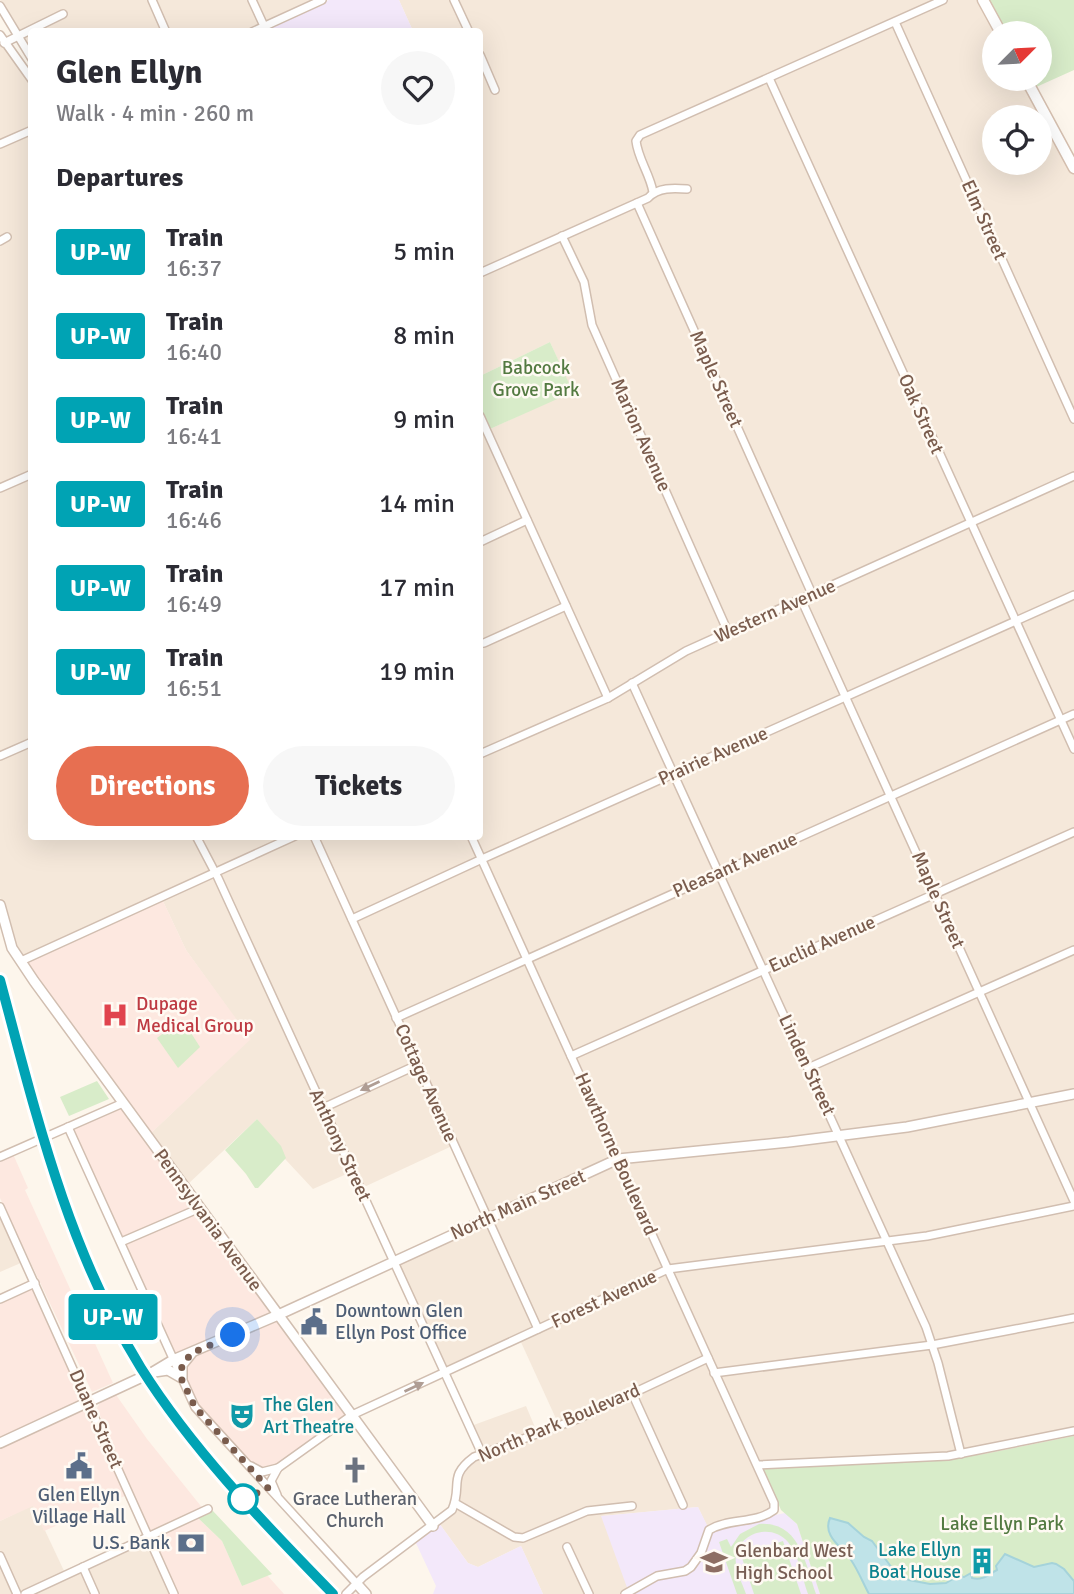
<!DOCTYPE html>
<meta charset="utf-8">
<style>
:root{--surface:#fff;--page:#f7f7f7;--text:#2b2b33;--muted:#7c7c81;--accent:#e76f51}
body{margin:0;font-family:Signika,sans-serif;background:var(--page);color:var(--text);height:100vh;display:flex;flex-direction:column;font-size:26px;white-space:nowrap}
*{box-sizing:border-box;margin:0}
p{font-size:23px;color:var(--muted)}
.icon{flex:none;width:38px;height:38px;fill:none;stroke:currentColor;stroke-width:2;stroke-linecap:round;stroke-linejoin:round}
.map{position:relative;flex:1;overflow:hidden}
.sheet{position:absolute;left:28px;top:28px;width:455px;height:812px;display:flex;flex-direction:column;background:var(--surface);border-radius:7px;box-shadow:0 7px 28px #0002}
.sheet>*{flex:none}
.badge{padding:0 14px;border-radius:5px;font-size:24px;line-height:46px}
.needle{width:46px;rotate:66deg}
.fabs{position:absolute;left:982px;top:21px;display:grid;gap:14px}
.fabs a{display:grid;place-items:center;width:70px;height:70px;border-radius:50%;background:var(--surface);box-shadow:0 7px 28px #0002;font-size:35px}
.you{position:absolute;width:35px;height:35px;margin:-18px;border:5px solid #fff;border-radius:50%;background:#1a73e8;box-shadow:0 0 0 10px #1a73e833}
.map>.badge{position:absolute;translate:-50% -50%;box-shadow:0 0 0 4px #fff}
h2{padding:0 28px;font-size:26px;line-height:63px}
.round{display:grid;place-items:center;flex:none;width:74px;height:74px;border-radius:37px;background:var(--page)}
.overview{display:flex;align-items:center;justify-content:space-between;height:119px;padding:0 28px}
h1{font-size:33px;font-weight:800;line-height:52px}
.button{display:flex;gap:14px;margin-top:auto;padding:14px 28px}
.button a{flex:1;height:80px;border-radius:42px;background:var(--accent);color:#fff;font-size:28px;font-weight:800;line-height:80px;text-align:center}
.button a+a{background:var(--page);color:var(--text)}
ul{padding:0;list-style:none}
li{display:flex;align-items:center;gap:21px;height:84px;padding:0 28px}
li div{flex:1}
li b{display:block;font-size:26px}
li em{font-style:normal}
li .badge{min-width:77px;font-weight:700;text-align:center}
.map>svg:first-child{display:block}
.residential{fill:#f5e8da;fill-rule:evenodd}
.commercial{fill:#fde8e0}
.education{fill:#f3e8fa}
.green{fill:#d8ecc9}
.water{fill:#bfe3e8;stroke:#a5d3da;stroke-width:2}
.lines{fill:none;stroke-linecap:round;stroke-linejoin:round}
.minor-casing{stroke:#d1beb0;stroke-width:10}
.tertiary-casing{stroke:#d1beb0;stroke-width:12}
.secondary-casing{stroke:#d6c0b0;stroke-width:13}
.minor{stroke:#fff;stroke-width:7}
.tertiary{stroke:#fff;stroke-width:9}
.secondary{stroke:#fff;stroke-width:10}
.rail-casing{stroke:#b9a8c9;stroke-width:4.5}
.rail{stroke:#fffaf3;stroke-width:2;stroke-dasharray:5;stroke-linecap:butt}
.oneway{fill:#af9d94}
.line-casing{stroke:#fff;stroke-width:16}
.line{stroke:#00a3b4;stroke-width:10}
.walk{stroke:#7a5c4d;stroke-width:7;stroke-dasharray:0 12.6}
.stop-dot{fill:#fff;stroke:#00a3b4;stroke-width:3.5}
.labels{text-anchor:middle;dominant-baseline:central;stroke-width:5;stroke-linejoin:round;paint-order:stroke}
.street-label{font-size:19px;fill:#7a5c4d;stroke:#fffaf3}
.park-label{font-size:19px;fill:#537a41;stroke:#fffaf3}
.health-label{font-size:19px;fill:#be3a42;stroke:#fffaf3;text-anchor:start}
.service-label{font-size:19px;fill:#4e5e75;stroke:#fffaf3;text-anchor:start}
.culture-label{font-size:19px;fill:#0d838f;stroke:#fffaf3;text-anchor:start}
.worship-label{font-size:19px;fill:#5b616d;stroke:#fffaf3}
.education-label{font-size:19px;fill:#785e54;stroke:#fffaf3;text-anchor:start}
</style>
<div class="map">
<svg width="1074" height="1594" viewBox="0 0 1074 1594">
<rect width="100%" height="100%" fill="#fdf6ec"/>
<g class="residential">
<path d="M 0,0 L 318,0 L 247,31 L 32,32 L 31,54 Z"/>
<path d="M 399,0 L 981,0 L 999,33 L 994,33 L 994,79 L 1023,79 L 1074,173 L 1074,475 L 695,644 L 609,694 L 490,429 L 572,391 L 550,342 L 480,376 L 480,32 L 413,31 ZM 994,117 L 1040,117 L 1040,163 L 994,163 Z"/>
<path d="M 0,41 L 32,81 L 31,127 L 0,141 Z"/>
<path d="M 31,133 L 31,471 L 0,486 L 0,147 Z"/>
<path d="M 480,420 L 608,701 L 631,687 L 716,871 L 527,955 L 473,837 L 480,836 Z"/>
<path d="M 28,479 L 31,486 L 31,740 L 0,754 L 0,491 Z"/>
<path d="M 1074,480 L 1074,743 L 1062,717 L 720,869 L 636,685 L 687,653 Z"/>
<path d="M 1060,722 L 1074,752 L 1074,1091 L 912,1123 L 674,1152 L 621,1156 L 594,1104 L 528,959 Z"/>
<path d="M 31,744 L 32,836 L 195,837 L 212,872 L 22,958 L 13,946 L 0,897 L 0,758 Z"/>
<path d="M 200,837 L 468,837 L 524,957 L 393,1016 L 414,1063 L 324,1103 Z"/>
<path d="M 213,875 L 351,1172 L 313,1189 L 285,1159 L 257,1119 L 186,1186 L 149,1135 L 250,1039 L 186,950 L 162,899 Z"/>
<path d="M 525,961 L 615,1158 L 488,1215 L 399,1019 Z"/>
<path d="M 416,1068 L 452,1146 L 362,1188 L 326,1110 Z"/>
<path d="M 1074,1097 L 1074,1431 L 950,1458 L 763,1468 L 623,1162 L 911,1130 Z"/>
<path d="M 617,1162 L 665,1268 L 446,1369 L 397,1263 Z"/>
<path d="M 0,1212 L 23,1262 L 0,1272 Z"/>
<path d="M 667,1273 L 705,1357 L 558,1423 L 520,1340 Z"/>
<path d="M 706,1362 L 772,1505 L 770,1510 L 707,1526 L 698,1507 L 602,1516 L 630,1593 L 628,1594 L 543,1594 L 521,1546 L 478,1567 L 468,1563 L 439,1523 L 451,1514 L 459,1477 L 468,1464 L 483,1456 Z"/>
<path d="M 526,1406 L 537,1432 L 483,1451 L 471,1426 Z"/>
<path d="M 33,1505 L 65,1573 L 20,1594 L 0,1550 L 0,1521 Z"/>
<path d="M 147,1540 L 172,1594 L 31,1594 Z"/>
<path d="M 0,1560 L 15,1594 L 0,1594 Z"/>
</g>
<g class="commercial">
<path d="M 162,899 L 186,950 L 251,1039 L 149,1135 L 23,961 Z"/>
<path d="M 122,1106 L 197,1207 L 123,1240 L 71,1128 Z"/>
<path d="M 13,1154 L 28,1188 L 25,1190 L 113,1383 L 92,1392 L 0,1198 L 0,1160 Z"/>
<path d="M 199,1210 L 275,1314 L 176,1360 L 124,1244 Z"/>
<path d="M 34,1285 L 86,1402 L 0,1440 L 0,1301 Z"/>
<path d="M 277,1316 L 349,1415 L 263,1479 L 196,1406 L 176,1363 Z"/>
<path d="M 114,1392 L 147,1439 L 204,1510 L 149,1534 L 97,1408 L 102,1399 Z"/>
<path d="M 87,1405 L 127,1495 L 44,1531 L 33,1506 L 0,1521 L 0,1444 Z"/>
<path d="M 196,1516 L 222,1541 L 242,1586 L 267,1575 L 284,1594 L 176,1594 L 150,1538 Z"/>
</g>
<g class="education">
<path d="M 329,0 L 399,0 L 413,31 L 259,32 Z"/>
<path d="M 698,1507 L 710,1531 L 716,1527 L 785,1513 L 797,1524 L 820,1594 L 628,1594 L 629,1593 L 601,1516 Z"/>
<path d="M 439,1523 L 468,1563 L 478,1567 L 521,1546 L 543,1594 L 433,1594 L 436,1586 L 415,1541 Z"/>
</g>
<g class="green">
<path d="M 988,0 L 1074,0 L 1074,70 L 1034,88 L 1029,79 L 1040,79 L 1040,33 L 1006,33 Z"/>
<path d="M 550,342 L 573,392 L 490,429 L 480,406 L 480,376 Z"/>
<path d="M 182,1019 L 200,1047 L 178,1068 L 157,1038 Z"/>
<path d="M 97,1081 L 109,1099 L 69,1116 L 60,1097 Z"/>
<path d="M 257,1119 L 281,1146 L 286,1158 L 258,1188 L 255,1188 L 246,1174 L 225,1150 Z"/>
<path d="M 1074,1436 L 1074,1594 L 820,1594 L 797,1524 L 781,1510 L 763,1468 L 950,1458 L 984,1454 Z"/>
<path d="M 208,1511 L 213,1511 L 272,1574 L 242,1586 L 222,1541 L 196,1516 Z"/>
<path d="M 759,1524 C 800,1521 805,1563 816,1594 L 808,1594 C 802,1578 799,1555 788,1542 C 772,1523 740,1532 736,1556 C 734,1569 742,1582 746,1594 L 737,1594 L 719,1542 L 727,1539 L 731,1547 L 740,1534 Z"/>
<path d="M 783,1541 L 801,1594 L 754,1594 L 741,1555 Z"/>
</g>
<path class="water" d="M 830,1518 L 848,1523 L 864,1537 L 872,1541 L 895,1572 L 909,1580 L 930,1584 L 946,1583 L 958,1576 L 964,1577 L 971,1573 L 972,1578 C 983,1581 989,1574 997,1570 L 996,1566 L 1005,1554 L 1034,1567 L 1052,1563 L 1056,1564 L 1064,1569 L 1074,1581 L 1074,1594 L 869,1594 C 863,1583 858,1570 851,1560 C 842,1547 822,1536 830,1518 Z"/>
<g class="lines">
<g class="minor-casing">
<g id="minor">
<path d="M 152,0 L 166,32"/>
<path d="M 252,0 L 264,26"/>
<path d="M 454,0 L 469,32"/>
<path d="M 0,6 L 32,59"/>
<path d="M 895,22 L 1074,419"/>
<path d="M 252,32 L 322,0"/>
<path d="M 0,35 L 32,80"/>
<path d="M 4,43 L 63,14"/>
<path d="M 480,55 L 495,90"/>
<path d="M 769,78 L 1074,749"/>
<path d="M 0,144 L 32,130"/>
<path d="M 653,192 C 650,174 638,159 636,141 L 640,135 L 943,0"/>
<path d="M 637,203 L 812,594"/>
<path d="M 562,236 L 584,282 L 592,325 L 728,632"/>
<path d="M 0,241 L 7,237"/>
<path d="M 480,273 L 648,198 C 658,187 674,188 687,189"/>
<path d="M 480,416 L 608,698"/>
<path d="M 0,488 L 32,474"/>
<path d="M 480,542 L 527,520"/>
<path d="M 801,599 L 1074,1201"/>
<path d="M 484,643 L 566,606"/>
<path d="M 632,683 L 926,1327 L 938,1363 L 961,1454"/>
<path d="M 480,754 L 608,698 L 686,651 L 1074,476"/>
<path d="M 0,756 L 32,742"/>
<path d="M 196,836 L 218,878 L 482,1454"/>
<path d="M 314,836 L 538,1329"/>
<path d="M 471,836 L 774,1503 L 774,1510 C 756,1524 728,1518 709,1530 L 701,1553 L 691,1567 L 685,1571 L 657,1576 L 625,1594"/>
<path d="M 352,919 L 482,859 L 1074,595"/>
<path d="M 21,961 L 295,836"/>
<path d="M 396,1018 L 1074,714"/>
<path d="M 571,1056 L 1074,832"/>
<path d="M 808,1068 L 1074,950"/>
<path d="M 323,1108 L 417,1065"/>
<path d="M 68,1127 L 195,1407 L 357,1584"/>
<path d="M 0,1157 L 123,1103"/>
<path d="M 0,1207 L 174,1594"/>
<path d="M 121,1242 L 200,1208"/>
<path d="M 0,1299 L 35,1283"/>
<path d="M 714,1373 L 932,1345 L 1074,1318"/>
<path d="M 632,1393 L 683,1505"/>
<path d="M 758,1465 L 948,1456 L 1074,1431"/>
<path d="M 251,1466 L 262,1472 L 278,1468"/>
<path d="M 277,1495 L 271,1481 L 278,1468 L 352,1415 L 668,1269 L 927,1236 L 1074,1206"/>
<path d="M 455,1503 L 514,1537 L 523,1538 L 587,1511 L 632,1506"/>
<path d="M 567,1547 L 589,1594"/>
<path d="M 0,1556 L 17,1594"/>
<path d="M 83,1567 L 95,1594"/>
<path d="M 25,1594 L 208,1509"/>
<path d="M 346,1594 L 363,1577 L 452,1510 C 463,1485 447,1477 474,1457 L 580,1418 L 708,1358"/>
</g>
</g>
<g class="tertiary-casing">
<g id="tertiary">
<path d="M 0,905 L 12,948 L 34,981 L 433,1526"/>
<path d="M 154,1372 L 168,1370 L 182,1378 L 182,1365 L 191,1354"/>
<path d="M 0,1443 L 153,1372 L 173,1360 L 278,1315 L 618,1159 L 789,1142 L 907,1127 L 1074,1094"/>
<path d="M 357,1584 L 366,1594"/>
</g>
</g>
<g class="secondary-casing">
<g id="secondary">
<path d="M 983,0 L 1001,33"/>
<path d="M 1026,79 L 1074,168"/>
</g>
</g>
<use href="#minor" class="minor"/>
<use href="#tertiary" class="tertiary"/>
<use href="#secondary" class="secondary"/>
<g class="rail-casing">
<path id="rail" d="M 0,980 C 40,1130 71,1268 162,1399 C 211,1470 273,1531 333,1594"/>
</g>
<use href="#rail" class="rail"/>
</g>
<defs><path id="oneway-solid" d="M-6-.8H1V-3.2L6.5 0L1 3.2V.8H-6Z" transform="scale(1.75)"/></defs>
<g class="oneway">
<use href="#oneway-solid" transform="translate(370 1086) rotate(155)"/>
<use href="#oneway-solid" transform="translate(414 1387) rotate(-25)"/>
</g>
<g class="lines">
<g class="line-casing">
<path id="line" d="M 0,980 C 36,1114 67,1248 141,1368 C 194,1452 264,1523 333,1594"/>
</g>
<use href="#line" class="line"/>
<path class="walk" d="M 233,1335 L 192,1353 L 182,1365 L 181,1378 L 195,1407 L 268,1488 L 243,1499"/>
</g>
<defs>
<g id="hospital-bare" transform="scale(2.1)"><path d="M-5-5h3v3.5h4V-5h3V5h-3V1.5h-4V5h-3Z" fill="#e0444e" stroke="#fffaf3" stroke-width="2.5" paint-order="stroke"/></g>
<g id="civic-bare" transform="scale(2.1)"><path d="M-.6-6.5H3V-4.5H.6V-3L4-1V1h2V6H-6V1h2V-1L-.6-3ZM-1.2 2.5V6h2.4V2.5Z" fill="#5c6f8a" stroke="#fffaf3" stroke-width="2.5" paint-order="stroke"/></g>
<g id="theatre-bare" transform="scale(2.1)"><path d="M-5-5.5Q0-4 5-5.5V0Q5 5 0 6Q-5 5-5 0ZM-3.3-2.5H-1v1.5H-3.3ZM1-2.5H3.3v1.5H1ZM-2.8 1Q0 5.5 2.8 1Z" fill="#0f9aa8" stroke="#fffaf3" stroke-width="2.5" paint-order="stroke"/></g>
<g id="church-bare" transform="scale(2.1)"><path d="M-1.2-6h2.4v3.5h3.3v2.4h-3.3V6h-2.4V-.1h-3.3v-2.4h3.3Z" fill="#6b7280" stroke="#fffaf3" stroke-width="2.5" paint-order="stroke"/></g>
<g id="bank-bare" transform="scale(2.1)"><path d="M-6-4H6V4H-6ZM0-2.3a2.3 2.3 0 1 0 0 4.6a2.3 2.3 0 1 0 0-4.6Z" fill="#5c6f8a" stroke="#fffaf3" stroke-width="2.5" paint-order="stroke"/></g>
<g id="building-bare" transform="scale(2.1)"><path d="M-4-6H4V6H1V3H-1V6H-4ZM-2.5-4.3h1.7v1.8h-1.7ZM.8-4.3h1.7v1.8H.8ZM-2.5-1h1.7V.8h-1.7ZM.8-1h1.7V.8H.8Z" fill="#0f9aa8" stroke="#fffaf3" stroke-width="2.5" paint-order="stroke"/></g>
<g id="school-bare" transform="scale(2.1)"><path d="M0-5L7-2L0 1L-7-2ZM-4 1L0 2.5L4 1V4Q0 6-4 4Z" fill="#8d6e63" stroke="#fffaf3" stroke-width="2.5" paint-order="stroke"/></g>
</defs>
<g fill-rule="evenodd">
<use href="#hospital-bare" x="115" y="1015"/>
<use href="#civic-bare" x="314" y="1322"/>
<use href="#theatre-bare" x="242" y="1416"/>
<use href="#civic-bare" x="79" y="1466"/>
<use href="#church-bare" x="355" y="1470"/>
<use href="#bank-bare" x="191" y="1543"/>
<use href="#building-bare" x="982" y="1561"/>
<use href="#school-bare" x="714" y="1562"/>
</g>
<circle class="stop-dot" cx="243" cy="1499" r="14"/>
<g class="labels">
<g class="street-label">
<text transform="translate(984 220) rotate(66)">Elm Street</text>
<text transform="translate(716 379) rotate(66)">Maple Street</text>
<text transform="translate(921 414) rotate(66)">Oak Street</text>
<text transform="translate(641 435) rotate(66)">Marion Avenue</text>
<text transform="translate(775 611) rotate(-24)">Western Avenue</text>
<text transform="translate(713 756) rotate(-24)">Prairie Avenue</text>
<text transform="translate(735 865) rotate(-24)">Pleasant Avenue</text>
<text transform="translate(938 900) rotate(66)">Maple Street</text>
<text transform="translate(822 944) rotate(-24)">Euclid Avenue</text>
<text transform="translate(807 1065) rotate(65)">Linden Street</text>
<text transform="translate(426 1083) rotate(66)">Cottage Avenue</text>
<text transform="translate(340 1145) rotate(65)">Anthony Street</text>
<text transform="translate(616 1154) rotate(66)">Hawthorne Boulevard</text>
<text transform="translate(518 1205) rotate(-24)">North Main Street</text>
<text transform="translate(208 1220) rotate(54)">Pennsylvania Avenue</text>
<text transform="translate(604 1299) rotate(-25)">Forest Avenue</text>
<text transform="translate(96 1419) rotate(66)">Duane Street</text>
<text transform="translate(559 1423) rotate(-23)">North Park Boulevard</text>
</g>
<g class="park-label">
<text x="536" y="368">Babcock<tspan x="536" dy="22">Grove Park</tspan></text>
<text x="1002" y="1524">Lake Ellyn Park</text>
</g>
<g class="health-label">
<text x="136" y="1004">Dupage<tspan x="136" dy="22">Medical Group</tspan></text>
</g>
<g class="service-label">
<text x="335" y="1311">Downtown Glen<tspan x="335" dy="22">Ellyn Post Office</tspan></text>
<text x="79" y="1495" text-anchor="middle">Glen Ellyn<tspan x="79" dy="22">Village Hall</tspan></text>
<text x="170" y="1543" text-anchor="end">U.S. Bank</text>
</g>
<g class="culture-label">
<text x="263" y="1405">The Glen<tspan x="263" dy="22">Art Theatre</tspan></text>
<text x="961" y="1550" text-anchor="end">Lake Ellyn<tspan x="961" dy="22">Boat House</tspan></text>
</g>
<g class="worship-label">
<text x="355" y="1499">Grace Lutheran<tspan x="355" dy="22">Church</tspan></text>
</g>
<g class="education-label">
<text x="735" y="1551">Glenbard West<tspan x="735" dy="22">High School</tspan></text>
</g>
</g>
</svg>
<div class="fabs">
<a><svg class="needle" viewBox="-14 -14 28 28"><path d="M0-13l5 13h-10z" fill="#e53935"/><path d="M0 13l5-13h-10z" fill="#7c7c81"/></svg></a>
<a><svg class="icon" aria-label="locate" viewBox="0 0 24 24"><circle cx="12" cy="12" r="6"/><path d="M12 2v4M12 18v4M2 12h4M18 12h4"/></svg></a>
</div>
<div class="you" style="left:233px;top:1335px"></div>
<b class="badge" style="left:113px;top:1317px;background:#00a3b4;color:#fff">UP-W</b>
<section class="sheet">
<div class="overview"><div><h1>Glen Ellyn</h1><p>Walk · 4 min · 260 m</p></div><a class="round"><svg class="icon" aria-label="heart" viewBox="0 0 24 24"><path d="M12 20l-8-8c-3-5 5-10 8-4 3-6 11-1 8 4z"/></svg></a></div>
<h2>Departures</h2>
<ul>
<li><span class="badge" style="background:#00a3b4;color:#fff">UP-W</span><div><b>Train</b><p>16:37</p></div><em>5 min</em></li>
<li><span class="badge" style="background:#00a3b4;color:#fff">UP-W</span><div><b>Train</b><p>16:40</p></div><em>8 min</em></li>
<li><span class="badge" style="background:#00a3b4;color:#fff">UP-W</span><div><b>Train</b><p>16:41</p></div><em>9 min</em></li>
<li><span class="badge" style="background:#00a3b4;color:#fff">UP-W</span><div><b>Train</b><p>16:46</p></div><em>14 min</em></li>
<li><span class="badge" style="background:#00a3b4;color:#fff">UP-W</span><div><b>Train</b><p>16:49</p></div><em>17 min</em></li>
<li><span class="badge" style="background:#00a3b4;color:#fff">UP-W</span><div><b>Train</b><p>16:51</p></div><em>19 min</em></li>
</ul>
<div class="button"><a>Directions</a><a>Tickets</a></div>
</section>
</div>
